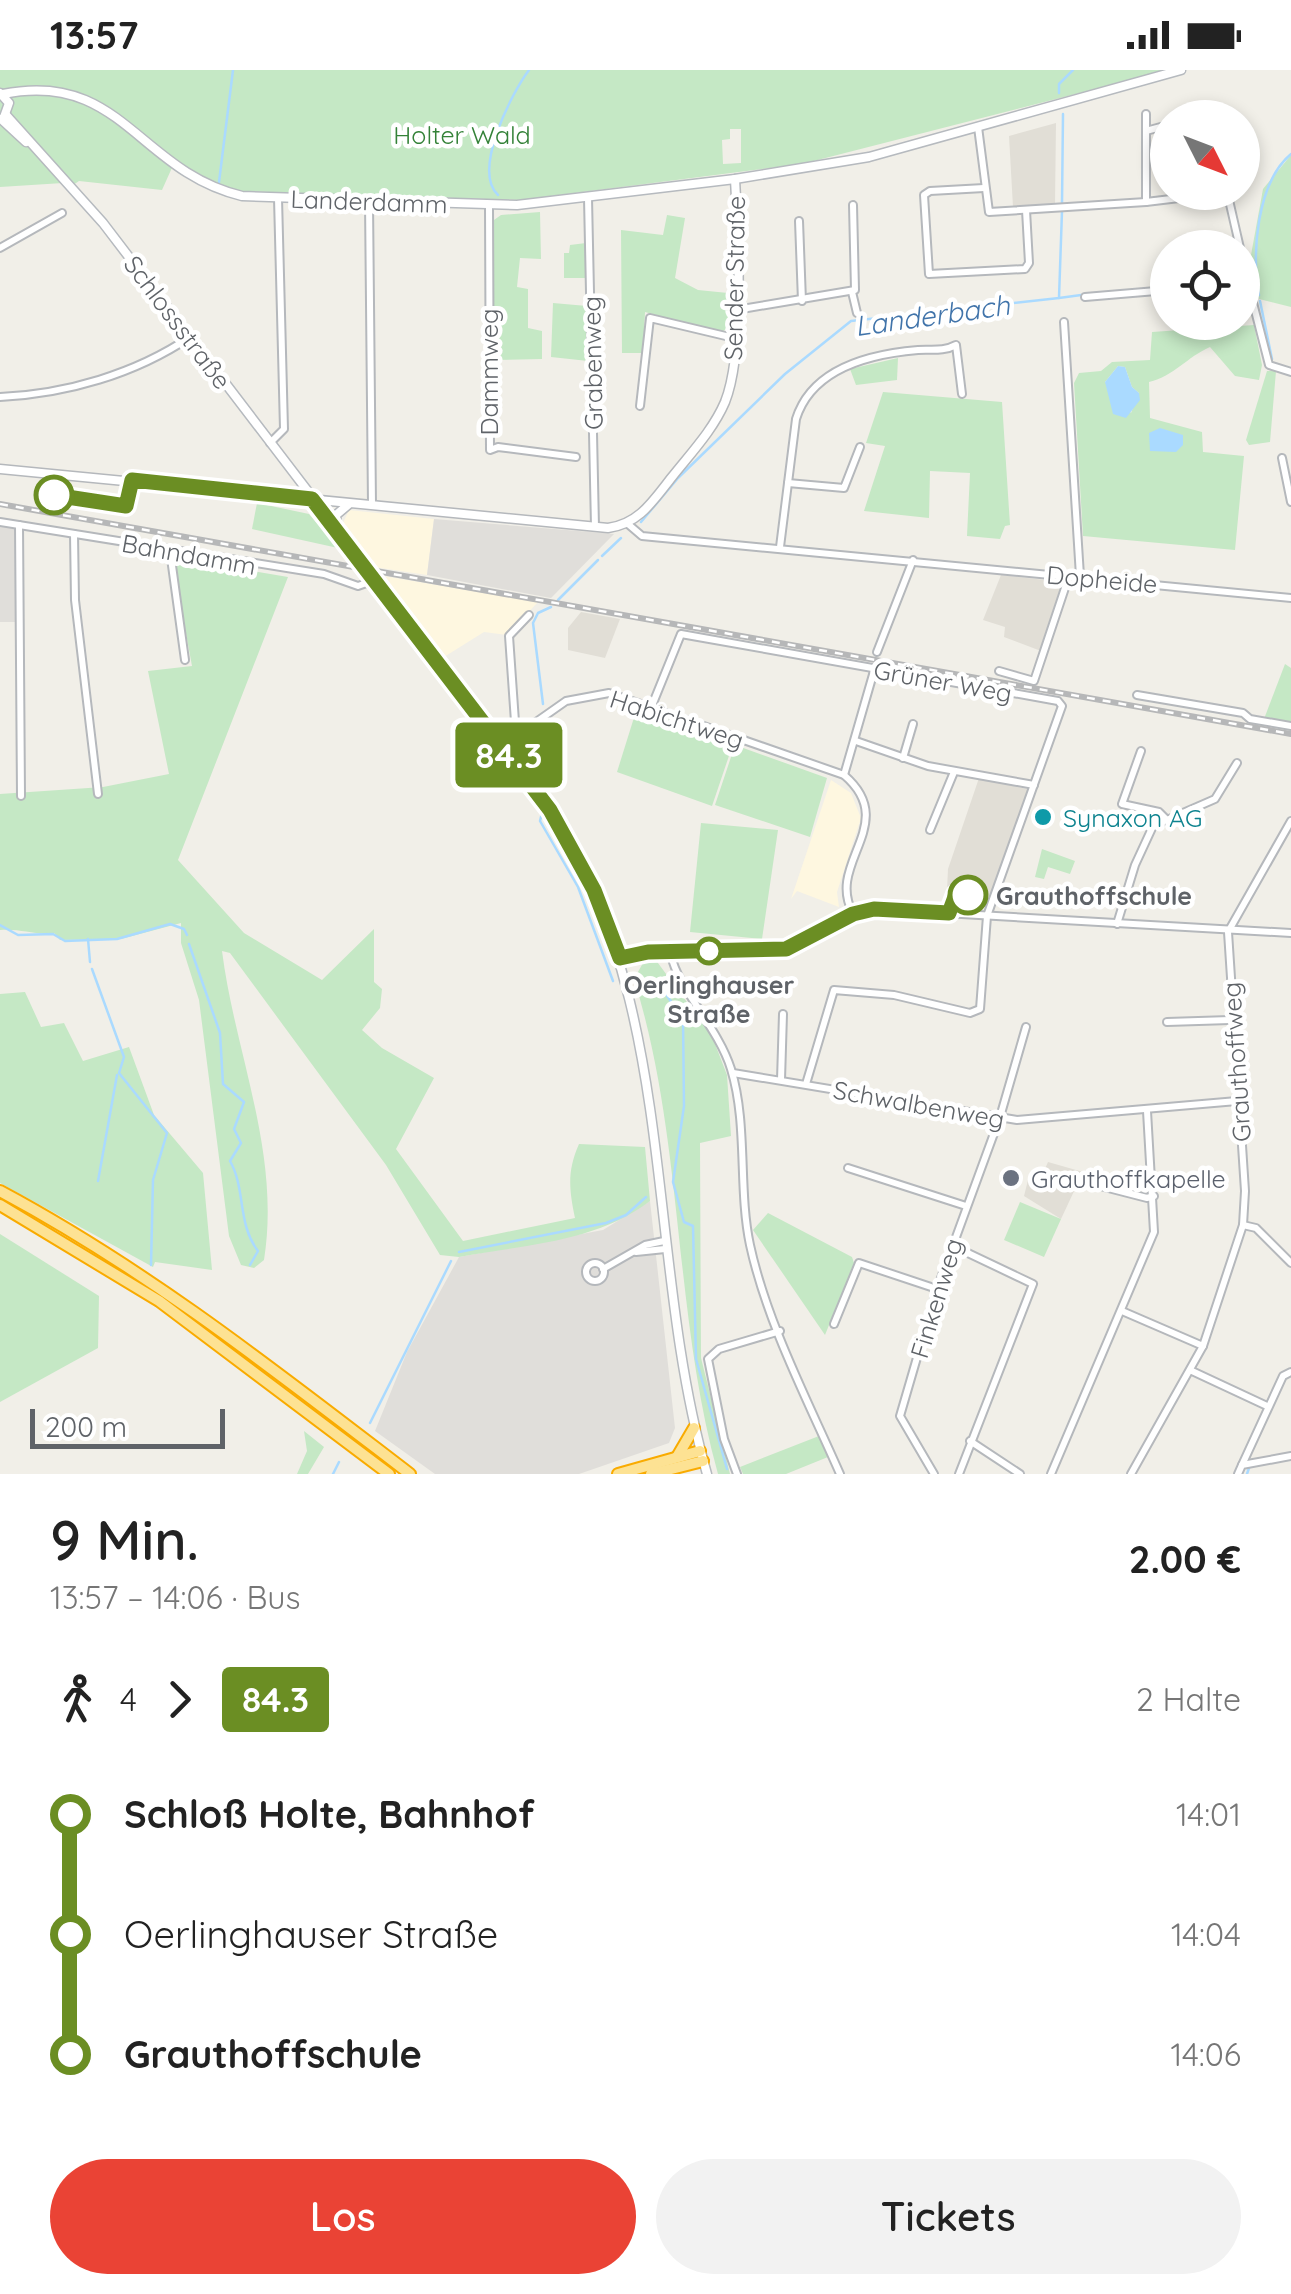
<!DOCTYPE html>
<html lang="de">
<meta charset="utf-8">
<style>
:root{--surface:#fff;--page:#f2f2f2;--text:#222;--muted:#767676;--accent:#ea4335}
body{margin:0;font-family:Quicksand,sans-serif;background:var(--page);color:var(--text);height:100vh;display:flex;flex-direction:column;font-size:38px;white-space:nowrap}
*{box-sizing:border-box;margin:0}
p{font-size:32px;color:var(--muted)}
.icon{flex:none;width:55px;height:55px;fill:none;stroke:currentColor;stroke-width:2;stroke-linecap:round;stroke-linejoin:round}
.map{position:relative;height:1404px;overflow:hidden}
.details{display:flex;flex-direction:column;background:var(--surface);flex:1}
.details>*{flex:none}
.badge{padding:0 20px;border-radius:8px;font-size:35px;line-height:65px}
.needle{width:65px;rotate:132deg}
.tools{position:absolute;left:1150px;top:30px;display:grid;gap:20px}
.tools a{display:grid;place-items:center;width:110px;height:110px;border-radius:50%;background:var(--surface);box-shadow:0 5px 15px #0003;font-size:50px}
.scale{position:absolute;left:30px;bottom:25px;width:195px;box-sizing:border-box;padding-left:10px;border:5px solid #5f6368;border-top:0;font-size:28px;line-height:35px;white-space:nowrap;color:#5f6368;-webkit-text-stroke:8px #fff;paint-order:stroke}
.map>.badge{position:absolute;translate:-50% -50%;box-shadow:0 0 0 5px #fff}
.legs{display:flex;align-items:center;gap:15px;height:110px;padding:0 50px;font-size:32px}
.legs p{margin-inline-start:auto}
.head{display:flex;align-items:center;justify-content:space-between;height:170px;padding:0 50px}
h1{font-size:55px;font-weight:600;line-height:75px}
.primary-button{display:flex;gap:20px;margin-top:auto;padding:20px 50px}
.primary-button a{flex:1;height:115px;border-radius:60px;background:var(--accent);color:#fff;font-size:40px;font-weight:600;line-height:115px;text-align:center}
.primary-button a+a{background:var(--page);color:var(--text)}
ul{padding:0 50px;list-style:none}
li{display:flex;align-items:center;gap:35px;height:120px;font-size:38px}
li i{display:grid;place-items:center;width:15px;height:100%;margin:0 12px;background:currentColor}
li i::after{content:'';width:25px;height:25px;margin:-12px;border:8px solid;border-radius:50%;background:var(--surface)}
li p{margin-inline-start:auto}
li:first-child i{background:linear-gradient(#0000 50%,currentColor 0)}
li:last-child i{background:linear-gradient(currentColor 50%,#0000 0)}
.status{display:flex;justify-content:space-between;align-items:center;height:70px;padding:0 50px;background:var(--surface);direction:ltr}
.status svg{height:28px;fill:currentColor}
.map>svg:first-child{display:block}
.commercial{fill:#fef7e0}
.industrial{fill:#e0deda}
.education{fill:#e1ded6}
.green{fill:#c5e8c5;fill-rule:evenodd}
.water{fill:#aadaff}
.lines{fill:none;stroke-linecap:round;stroke-linejoin:round}
.stream{stroke:#aadaff;stroke-width:2.5}
.minor-casing{stroke:#b5b8bc;stroke-width:10}
.tertiary-casing{stroke:#b5b8bc;stroke-width:11}
.secondary-casing{stroke:#b6babf;stroke-width:11}
.motorway-casing{stroke:#f9ab00;stroke-width:14}
.minor{stroke:#fff;stroke-width:6}
.tertiary{stroke:#fff;stroke-width:8}
.secondary{stroke:#fff;stroke-width:8}
.motorway{stroke:#fde293;stroke-width:10}
.rail-casing{stroke:#b6b7b8;stroke-width:6}
.rail{stroke:#fff;stroke-width:2.5;stroke-dasharray:8;stroke-linecap:butt}
.line-1-casing{stroke:#fff;stroke-width:22}
.line-1{stroke:#6b8e23;stroke-width:15}
.stop-1-dot{fill:#fff;stroke:#6b8e23;stroke-width:5}
.culture-dot{fill:#0f9aa8;stroke:#fff;stroke-width:4}
.worship-dot{fill:#6b7280;stroke:#fff;stroke-width:4}
.labels{text-anchor:middle;dominant-baseline:central;stroke-width:9;stroke-linejoin:round;paint-order:stroke}
.park-label{font-size:25px;fill:#348238;stroke:#fff}
.street-label{font-size:25px;fill:#5f6368;stroke:#fff}
.culture-label{font-size:25px;fill:#0d838f;stroke:#fff;text-anchor:start}
.stop-label{font-size:25px;font-weight:bold;fill:#5f6368;stroke:#fff;text-anchor:start}
.worship-label{font-size:25px;fill:#5b616d;stroke:#fff;text-anchor:start}
.water-label{font-size:28px;font-style:italic;fill:#4174aa;stroke:#fff}
</style>
<div class="status"><b>13:57</b><svg viewBox="0 0 49 12"><path d="M0 12V9h3v3zM5 12V6h3v6zM10 12V3h3v9zM15 12V0h3v12zM26 1h20v11H26zM47 4h2v5h-2z"/></svg></div>
<div class="map">
<svg width="1291" height="1404" viewBox="0 0 1291 1404">
<rect width="100%" height="100%" fill="#f1efe8"/>
<g class="commercial">
<path d="M 349,440 L 434,449 L 427,505 L 374,497 L 343,453 Z"/>
<path d="M 379,505 L 401,509 L 538,532 L 507,565 L 484,562 L 444,587 Z"/>
<path d="M 831,710 L 851,723 L 861,748 L 837,822 L 839,837 L 797,821 L 791,829 Z"/>
</g>
<g class="industrial">
<path d="M 434,449 L 591,462 L 614,464 L 551,528 L 427,505 Z"/>
<path d="M 0,456 L 15,459 L 15,552 L 0,552 Z"/>
<path d="M 650,1131 L 675,1358 L 669,1373 L 579,1404 L 435,1404 L 375,1361 L 407,1282 L 459,1187 L 603,1160 Z"/>
</g>
<g class="education">
<path d="M 1056,53 L 1055,134 L 1013,137 L 1009,66 Z"/>
<path d="M 1001,505 L 1063,512 L 1041,581 L 1004,567 L 1005,557 L 983,550 Z"/>
<path d="M 581,542 L 620,549 L 605,588 L 568,580 L 568,558 Z"/>
<path d="M 979,708 L 1031,720 L 994,825 L 947,820 L 948,799 Z"/>
<path d="M 1048,1092 L 1083,1102 L 1061,1149 L 1024,1126 L 1029,1106 L 1040,1110 Z"/>
</g>
<g class="green">
<path d="M 0,0 L 1169,0 L 802,94 L 520,130 L 241,121 L 220,116 L 175,91 L 162,120 L 79,111 L 70,117 L 63,113 L 0,117 ZM 730,59 L 741,59 L 741,93 L 723,94 L 722,70 L 730,69 Z"/>
<path d="M 1291,85 L 1291,237 L 1259,229 L 1249,196 L 1263,119 Z"/>
<path d="M 540,142 L 541,189 L 520,188 L 517,217 L 528,219 L 528,258 L 542,261 L 542,289 L 491,290 L 494,150 L 501,145 Z"/>
<path d="M 667,145 L 685,148 L 675,208 L 698,220 L 728,223 L 728,257 L 721,263 L 645,242 L 643,283 L 622,283 L 621,160 L 663,165 Z"/>
<path d="M 586,173 L 586,208 L 564,208 L 564,183 L 569,183 L 570,175 Z"/>
<path d="M 553,233 L 587,236 L 588,291 L 551,287 Z"/>
<path d="M 1254,255 L 1262,295 L 1259,310 L 1235,306 L 1210,277 C 1187,287 1174,306 1149,312 L 1150,348 L 1202,362 L 1203,382 L 1244,386 L 1235,480 L 1083,466 L 1074,313 L 1079,303 L 1101,301 L 1112,292 L 1150,290 L 1152,262 ZM 1118,296 L 1125,297 L 1132,317 L 1139,323 L 1131,343 L 1105,312 Z"/>
<path d="M 898,288 L 897,310 L 856,315 L 850,299 Z"/>
<path d="M 1267,301 L 1276,301 L 1270,372 L 1249,375 L 1246,370 Z"/>
<path d="M 883,322 L 1002,332 L 1010,455 L 1005,456 L 1000,469 L 967,466 L 970,403 L 930,401 L 929,448 L 864,441 L 885,376 L 866,373 Z"/>
<path d="M 257,433 L 309,444 L 338,478 L 252,459 Z"/>
<path d="M 172,487 L 288,507 L 178,790 L 244,863 L 322,910 L 374,859 L 374,912 L 382,919 L 380,938 L 362,960 L 382,978 L 434,1008 L 396,1079 L 463,1171 L 575,1148 C 569,1119 567,1101 579,1074 L 645,1077 L 650,1131 C 597,1172 524,1175 459,1187 L 440,1185 L 386,1095 L 230,883 L 222,881 C 235,984 281,1083 264,1190 L 254,1198 L 241,1195 L 229,1166 L 199,930 L 181,873 L 181,853 L 121,869 L 60,870 L 54,863 C 33,865 19,858 0,860 L 0,724 L 103,717 L 169,704 L 148,601 L 192,596 Z"/>
<path d="M 1285,594 L 1291,598 L 1291,654 L 1264,649 Z"/>
<path d="M 637,638 L 733,674 L 712,736 L 617,702 Z"/>
<path d="M 735,675 L 827,708 L 810,767 L 715,735 Z"/>
<path d="M 701,753 L 778,760 L 762,869 L 690,862 Z"/>
<path d="M 1042,779 L 1075,791 L 1070,804 L 1048,797 L 1044,809 L 1035,807 Z"/>
<path d="M 655,889 L 712,966 L 727,1005 L 731,1066 L 700,1073 L 701,1288 L 730,1404 L 718,1404 C 673,1242 684,1069 634,909 L 643,893 Z"/>
<path d="M 25,922 L 41,957 L 64,953 L 83,991 L 129,977 L 154,1045 L 203,1103 L 212,1200 L 155,1192 L 153,1197 L 0,1113 L 0,924 Z"/>
<path d="M 1020,1132 L 1061,1149 L 1044,1187 L 1004,1170 Z"/>
<path d="M 768,1143 L 852,1187 L 854,1193 L 825,1265 L 753,1160 Z"/>
<path d="M 0,1164 L 99,1226 L 98,1278 L 0,1332 Z"/>
<path d="M 304,1361 L 324,1377 L 308,1404 L 297,1404 L 307,1381 Z"/>
<path d="M 819,1366 L 828,1387 L 786,1404 L 743,1404 L 740,1397 Z"/>
</g>
<g class="water">
<path d="M 1118,296 L 1125,297 L 1132,317 L 1139,323 L 1140,330 L 1126,348 L 1113,344 L 1105,312 Z"/>
<path d="M 1160,358 L 1183,365 L 1183,375 L 1176,382 L 1150,381 L 1149,363 Z"/>
</g>
<g class="lines">
<g class="stream">
<path d="M 1059,23 L 1059,14 L 1073,0"/>
<path d="M 219,112 L 233,0"/>
<path d="M 498,125 C 472,101 511,24 529,0"/>
<path d="M 1062,133 L 1063,44"/>
<path d="M 1259,225 C 1251,185 1257,112 1291,84"/>
<path d="M 1059,228 L 1096,223"/>
<path d="M 1260,231 L 1272,289"/>
<path d="M 641,452 L 678,408 L 785,304 L 851,251 L 1059,228 L 1062,141"/>
<path d="M 602,486 L 621,468"/>
<path d="M 558,530 L 598,490"/>
<path d="M 543,634 L 533,553 L 538,543 L 551,537"/>
<path d="M 545,652 L 550,714 L 545,731"/>
<path d="M 543,739 L 540,751 L 578,817 L 613,911"/>
<path d="M 0,855 L 18,865 L 53,864 L 65,871 L 117,869 L 170,854 L 184,859 L 187,865"/>
<path d="M 88,869 L 90,892"/>
<path d="M 189,874 L 220,963 L 223,1014 L 244,1032 L 234,1059 L 241,1073 L 230,1091 C 246,1119 237,1154 258,1181 L 250,1195"/>
<path d="M 92,899 L 124,987 L 119,1003 L 167,1063 L 153,1110 L 151,1195"/>
<path d="M 642,912 L 661,917 L 683,949 L 684,1036 L 673,1112 L 684,1152 L 693,1156 L 696,1289 L 727,1399"/>
<path d="M 98,1111 L 117,1005"/>
<path d="M 459,1182 L 606,1153 L 626,1145 L 646,1127"/>
<path d="M 370,1353 L 451,1191"/>
<path d="M 333,1404 L 339,1392"/>
<path d="M 1247,1404 L 1249,1398"/>
</g>
<g class="minor-casing">
<g id="minor">
<path d="M 1146,44 L 1146,132 L 1221,123 L 1229,130 L 1240,178"/>
<path d="M 1197,48 L 1224,40"/>
<path d="M 978,57 L 989,142 L 1146,132"/>
<path d="M 1146,61 L 1168,55"/>
<path d="M 984,118 L 930,121 L 924,125 L 929,204 L 1025,199 L 1029,193 L 1026,140"/>
<path d="M 588,128 L 595,457"/>
<path d="M 369,132 L 372,435"/>
<path d="M 489,136 L 490,380 L 498,377 L 576,387"/>
<path d="M 799,151 L 802,231"/>
<path d="M 0,178 L 62,143"/>
<path d="M 1242,190 L 1269,295 L 1291,302"/>
<path d="M 852,222 L 857,243"/>
<path d="M 1085,227 L 1168,220"/>
<path d="M 736,240 L 855,220 L 853,135"/>
<path d="M 1064,252 L 1080,506"/>
<path d="M 0,327 C 66,324 135,304 190,267"/>
<path d="M 640,336 L 650,248 L 734,268"/>
<path d="M 270,373 L 284,359 L 278,128"/>
<path d="M 1282,388 L 1291,432"/>
<path d="M 788,413 L 844,418 L 860,377"/>
<path d="M 0,452 L 324,504 L 358,516 L 375,510"/>
<path d="M 628,454 L 642,466 L 1291,528"/>
<path d="M 19,455 L 21,726"/>
<path d="M 74,464 L 75,530 L 98,724"/>
<path d="M 780,477 L 796,349 C 812,298 870,284 918,280 C 931,279 943,282 956,275 L 962,324"/>
<path d="M 170,481 L 185,590"/>
<path d="M 877,582 L 913,490"/>
<path d="M 999,601 L 1034,611 L 1069,506"/>
<path d="M 1137,625 L 1243,643 L 1250,649 L 1291,656"/>
<path d="M 651,638 L 681,564 L 1058,631 L 1062,636 L 987,846 L 980,939 L 970,943 L 894,925 L 834,920 L 806,1014"/>
<path d="M 516,666 L 509,566 L 529,545"/>
<path d="M 856,671 L 928,696 L 1034,715"/>
<path d="M 502,676 L 566,631 L 609,623 L 844,705 C 901,754 825,793 853,843"/>
<path d="M 1141,681 L 1122,734 L 1159,742 L 1165,748"/>
<path d="M 903,688 L 913,654"/>
<path d="M 844,705 L 874,601"/>
<path d="M 930,760 L 954,702"/>
<path d="M 1117,854 L 1135,795 L 1153,756 L 1215,729 L 1237,693"/>
<path d="M 671,885 C 678,919 718,957 731,999 C 748,1054 738,1119 750,1175 C 767,1253 808,1331 840,1404"/>
<path d="M 620,888 C 671,872 738,891 790,878 C 821,870 842,844 874,839 L 1291,863"/>
<path d="M 1167,952 L 1230,950"/>
<path d="M 733,1003 L 1017,1050 L 1237,1031"/>
<path d="M 781,1010 L 783,944"/>
<path d="M 848,1098 L 966,1136"/>
<path d="M 1085,1112 L 1147,1128 L 1154,1126"/>
<path d="M 1243,1155 L 1256,1158 L 1291,1193"/>
<path d="M 951,1175 L 1033,1214 L 959,1404"/>
<path d="M 636,1182 L 665,1179"/>
<circle cx="595" cy="1202" r="9"/>
<path d="M 603,1199 L 645,1175 L 664,1171"/>
<path d="M 1122,1241 L 1203,1276"/>
<path d="M 834,1254 L 859,1193 L 937,1219"/>
<path d="M 1192,1301 L 1267,1336"/>
<path d="M 970,1371 L 1020,1404"/>
<path d="M 1242,1395 L 1283,1306 L 1291,1302"/>
<path d="M 737,1404 L 724,1369 L 708,1289 L 719,1279 L 780,1261"/>
<path d="M 934,1404 L 900,1346 L 937,1219 L 1000,1047 L 1026,957"/>
<path d="M 1051,1404 L 1154,1162 L 1147,1041"/>
<path d="M 1131,1404 L 1203,1276 L 1243,1155 L 1245,1121 L 1228,862 L 1291,751"/>
<path d="M 1238,1404 L 1242,1395 L 1291,1386"/>
</g>
</g>
<g class="tertiary-casing">
<g id="tertiary">
<path d="M 0,399 L 608,458 C 639,454 653,431 672,407 C 691,383 713,360 725,332 C 745,282 738,165 735,109"/>
<path d="M 337,458 L 336,445 L 349,434"/>
</g>
</g>
<g class="secondary-casing">
<g id="secondary">
<path d="M 0,23 L 9,33 L 4,47"/>
<path d="M 3,24 C 121,0 138,101 242,126 L 517,135 L 735,109 L 869,87 L 1181,0"/>
<path d="M 6,45 L 103,153 L 539,724 C 682,925 642,1177 707,1404"/>
<path d="M 1,49 L 26,72"/>
</g>
</g>
<g class="motorway-casing">
<g id="motorway">
<path d="M 0,1121 C 148,1200 278,1303 410,1404"/>
<path d="M 0,1135 L 159,1231 L 389,1404"/>
<path d="M 677,1387 L 694,1358"/>
<path d="M 618,1404 L 700,1381"/>
<path d="M 651,1404 L 703,1391"/>
</g>
</g>
<use href="#minor" class="minor"/>
<use href="#tertiary" class="tertiary"/>
<use href="#secondary" class="secondary"/>
<use href="#motorway" class="motorway"/>
<g class="rail-casing">
<path id="rail" d="M 0,434 L 1291,664"/>
</g>
<use href="#rail" class="rail"/>
</g>
<g class="lines">
<g class="line-1-casing">
<path id="line-1" d="M 54,425 L 126,436 L 132,410 L 312,429 L 550,740 L 594,820 L 620,888 L 648,882 L 786,879 L 853,844 L 874,839 L 949,843 L 956,824 L 968,825"/>
</g>
<use href="#line-1" class="line-1"/>
</g>
<g class="stop-1-dot">
<circle cx="54" cy="425" r="18"/>
<circle cx="968" cy="825" r="18"/>
<circle cx="709" cy="881" r="12"/>
</g>
<circle class="culture-dot" cx="1043" cy="747" r="10"/>
<circle class="worship-dot" cx="1011" cy="1108" r="10"/>
<g class="labels">
<g class="park-label">
<text x="462" y="64">Holter Wald</text>
</g>
<g class="street-label">
<text transform="translate(369 131) rotate(2)">Landerdamm</text>
<text transform="translate(734 208) rotate(-89)">Sender Straße</text>
<text transform="translate(178 252) rotate(53)">Schlossstraße</text>
<text transform="translate(592 293) rotate(-91)">Grabenweg</text>
<text transform="translate(488 302) rotate(-90)">Dammweg</text>
<text transform="translate(189 484) rotate(10)">Bahndamm</text>
<text transform="translate(1102 509) rotate(5)">Dopheide</text>
<text transform="translate(943 611) rotate(10)">Grüner Weg</text>
<text transform="translate(677 649) rotate(18)">Habichtweg</text>
<text transform="translate(1236 992) rotate(-94)">Grauthoffweg</text>
<text transform="translate(919 1034) rotate(10)">Schwalbenweg</text>
<text transform="translate(936 1228) rotate(-73)">Finkenweg</text>
</g>
<g class="culture-label">
<text x="1063" y="747">Synaxon AG</text>
</g>
<g class="stop-label">
<text x="996" y="825">Grauthoffschule</text>
<text x="709" y="914" text-anchor="middle">Oerlinghauser<tspan x="709" dy="29">Straße</tspan></text>
</g>
<g class="worship-label">
<text x="1031" y="1108">Grauthoffkapelle</text>
</g>
<g class="water-label">
<text transform="translate(932 245) rotate(-8)">Landerbach</text>
</g>
</g>
</svg>
<div class="tools">
<a><svg class="needle" viewBox="-14 -14 28 28"><path d="M0-13l5 13h-10z" fill="#e53935"/><path d="M0 13l5-13h-10z" fill="#767676"/></svg></a>
<a><svg class="icon" aria-label="locate" viewBox="0 0 24 24"><circle cx="12" cy="12" r="6"/><path d="M12 2v4M12 18v4M2 12h4M18 12h4"/></svg></a>
</div>
<div class="scale">200 m</div>
<b class="badge" style="left:509px;top:685px;background:#6b8e23;color:#fff">84.3</b>
</div>
<section class="details">
<div class="head"><div><h1>9 Min.</h1><p>13:57 – 14:06 · Bus</p></div><b>2.00 €</b></div>
<div class="legs"><svg class="icon" aria-label="walk" viewBox="0 0 24 24"><circle cx="13" cy="4" r="2"/><path d="M13 8l-2 6 4 7M11 14l-3 7M7 12l3-4h3l4 4"/></svg>4<svg class="icon" aria-label="forward" viewBox="0 0 24 24"><path d="M9 5l7 7-7 7"/></svg><b class="badge" style="background:#6b8e23;color:#fff">84.3</b><p>2 Halte</p></div>
<ul>
<li><i style="color:#6b8e23"></i><b>Schloß Holte, Bahnhof</b><p>14:01</p></li>
<li><i style="color:#6b8e23"></i><span>Oerlinghauser Straße</span><p>14:04</p></li>
<li><i style="color:#6b8e23"></i><b>Grauthoffschule</b><p>14:06</p></li>
</ul>
<div class="primary-button"><a>Los</a><a>Tickets</a></div>
</section>
